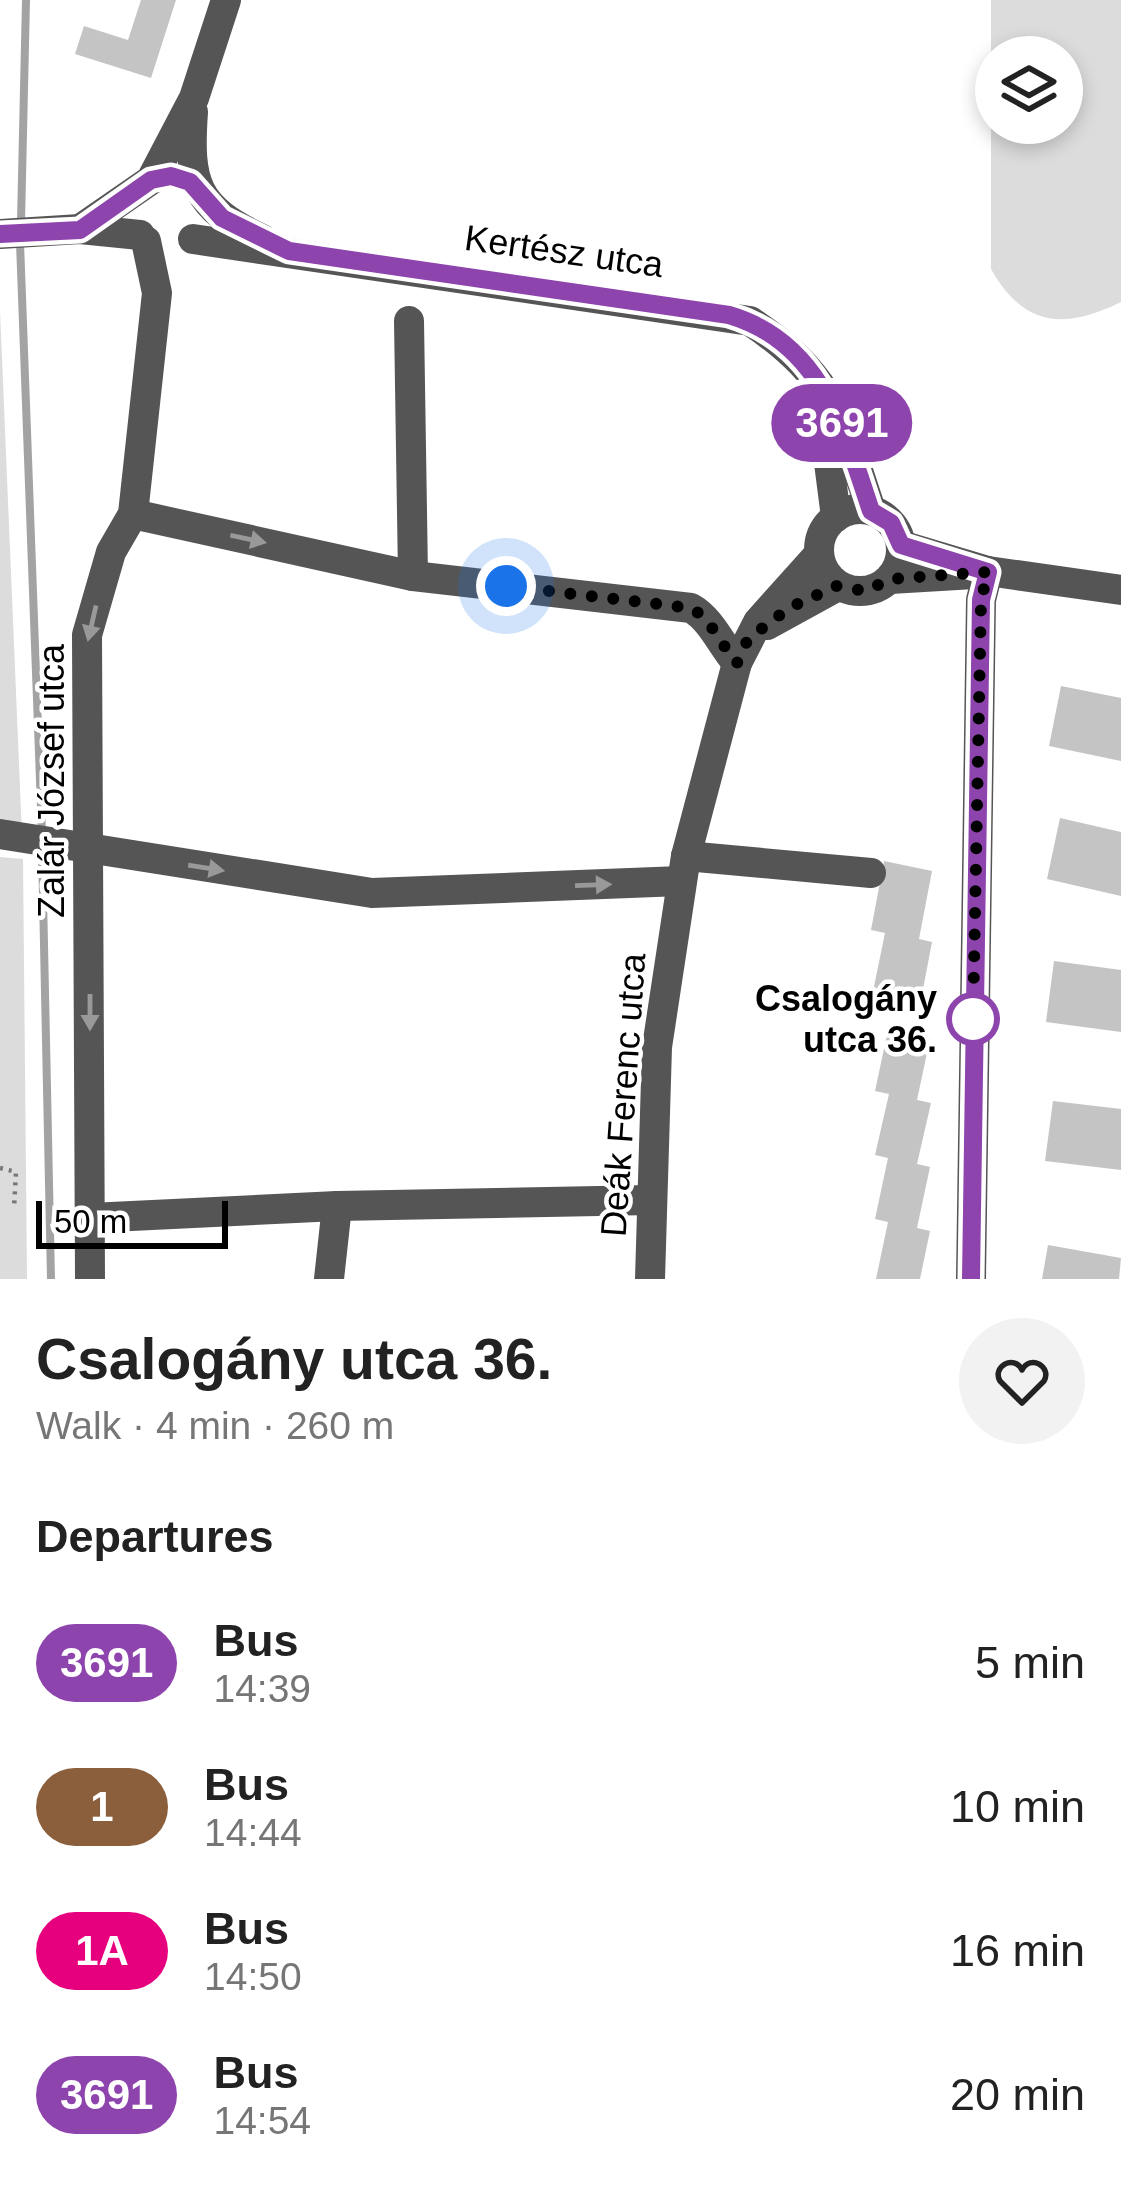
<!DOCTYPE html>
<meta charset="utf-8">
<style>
:root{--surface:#fff;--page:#f2f2f2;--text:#222;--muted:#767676}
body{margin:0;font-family:Helvetica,sans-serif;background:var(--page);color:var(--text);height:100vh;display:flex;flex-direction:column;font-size:45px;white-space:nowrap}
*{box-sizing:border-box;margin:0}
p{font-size:39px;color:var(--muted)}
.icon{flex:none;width:66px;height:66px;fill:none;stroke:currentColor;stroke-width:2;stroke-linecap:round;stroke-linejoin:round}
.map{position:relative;height:1279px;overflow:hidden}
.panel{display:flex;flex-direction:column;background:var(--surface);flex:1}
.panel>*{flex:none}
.badge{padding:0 24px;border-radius:39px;font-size:42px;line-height:78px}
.controls{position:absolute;left:975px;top:36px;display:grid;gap:24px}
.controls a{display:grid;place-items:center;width:108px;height:108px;border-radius:50%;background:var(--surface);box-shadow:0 6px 18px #0003;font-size:60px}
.scale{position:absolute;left:36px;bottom:30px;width:192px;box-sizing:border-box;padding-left:12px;border:6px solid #000;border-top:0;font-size:33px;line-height:42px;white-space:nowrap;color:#000;-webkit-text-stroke:9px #fff;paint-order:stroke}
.you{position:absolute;width:60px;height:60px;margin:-30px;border:9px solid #fff;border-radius:50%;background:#1a73e8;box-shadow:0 0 0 18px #1a73e833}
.map>.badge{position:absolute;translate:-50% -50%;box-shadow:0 0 0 6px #fff}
h2{padding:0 36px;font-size:45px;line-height:108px}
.round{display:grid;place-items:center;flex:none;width:126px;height:126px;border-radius:63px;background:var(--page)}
.headline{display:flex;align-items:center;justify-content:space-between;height:204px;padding:0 36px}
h1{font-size:57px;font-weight:700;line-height:90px}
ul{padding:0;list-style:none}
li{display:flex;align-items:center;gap:36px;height:144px;padding:0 36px}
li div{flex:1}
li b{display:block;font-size:45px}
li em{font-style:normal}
li .badge{min-width:132px;font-weight:700;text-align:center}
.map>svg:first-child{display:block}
.green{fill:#dcdcdc;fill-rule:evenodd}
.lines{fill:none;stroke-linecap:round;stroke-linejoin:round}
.stream{stroke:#a3a3a3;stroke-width:8}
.building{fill:#c4c4c4}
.path{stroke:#777;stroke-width:4.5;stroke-dasharray:3 6;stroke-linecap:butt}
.minor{stroke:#555;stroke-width:30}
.oneway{fill:#999}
.line-casing{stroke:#fff;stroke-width:27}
.line{stroke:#8e44ad;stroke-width:18}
.walk{stroke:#000;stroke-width:12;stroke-dasharray:0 21.6}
.stop-dot{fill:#fff;stroke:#8e44ad;stroke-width:6}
.labels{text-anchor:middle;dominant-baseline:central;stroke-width:9;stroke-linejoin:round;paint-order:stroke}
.street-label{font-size:36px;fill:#000;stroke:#fff}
.stop-label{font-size:36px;font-weight:bold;fill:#000;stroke:#fff;text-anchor:end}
</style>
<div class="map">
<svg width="1121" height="1279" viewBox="0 0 1121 1279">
<rect width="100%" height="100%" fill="#fff"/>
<g class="green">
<path d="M 991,0 L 1121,0 L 1121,302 C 1064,330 1024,327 991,269 ZM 996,57 L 1062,57 L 1062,123 L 996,123 Z"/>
<path d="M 0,311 L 22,835 L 0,827 Z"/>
<path d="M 0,857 L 23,859 L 27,1279 L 0,1279 Z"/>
</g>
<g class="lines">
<g class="stream">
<path d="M 21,222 L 26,0"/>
<path d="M 20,243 L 42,834"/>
<path d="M 42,849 L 51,1279"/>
</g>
</g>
<g class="building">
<path d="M 141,0 L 176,0 L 151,78 L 75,54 L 84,26 L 128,40 Z"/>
<path d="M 1061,686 L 1121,698 L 1121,761 L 1049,746 Z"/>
<path d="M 1060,818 L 1121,832 L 1121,896 L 1047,879 Z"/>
<path d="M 884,861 L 932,871 L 919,939 L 932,942 L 919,1010 L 871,1001 L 885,933 L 871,930 Z"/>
<path d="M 1054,961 L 1121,970 L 1121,1032 L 1046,1022 Z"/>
<path d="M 888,1030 L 930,1039 L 917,1100 L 931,1103 L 917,1164 L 930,1167 L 917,1228 L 930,1231 L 920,1279 L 876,1279 L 888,1222 L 875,1219 L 888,1158 L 875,1155 L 889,1094 L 875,1091 Z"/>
<path d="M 1053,1101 L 1121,1109 L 1121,1170 L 1045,1161 Z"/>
<path d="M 1048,1245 L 1121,1258 L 1119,1279 L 1042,1279 Z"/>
</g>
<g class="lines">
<path class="path" d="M 0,1168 L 16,1172 L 14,1208"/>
<g class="minor">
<path d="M 193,112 C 188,184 195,207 262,239"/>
<path d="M 80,229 L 151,180 L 194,98 L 226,0"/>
<path d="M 0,234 L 80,229 L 140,235"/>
<path d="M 193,239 L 750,321 C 835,378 840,418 871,510"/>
<path d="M 409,321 L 413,576"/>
<path d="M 823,416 L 836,517"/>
<circle cx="860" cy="550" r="41"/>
<path d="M 133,514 L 413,576 L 691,608 C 712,620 721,645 737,663"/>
<path d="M 901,545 L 988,571 L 1121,590"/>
<path d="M 890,579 L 974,574"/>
<path d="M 767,625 L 838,586"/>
<path d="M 0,834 L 372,893 L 681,881"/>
<path d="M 686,856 L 871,873"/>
<path d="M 90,1218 L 337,1206 L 651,1200"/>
<path d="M 90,1279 L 87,635 L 111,552 L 133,514 L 157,293 L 146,241"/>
<path d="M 329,1279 L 337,1206"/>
<path d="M 650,1279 L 657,1047 L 686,856 L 737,663 L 758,622 L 819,554"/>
<path d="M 971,1279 L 981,600 L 988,571"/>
</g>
</g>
<defs><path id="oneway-solid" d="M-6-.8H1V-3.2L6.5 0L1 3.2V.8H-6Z" transform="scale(3)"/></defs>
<g class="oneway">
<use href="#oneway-solid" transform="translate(248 539) rotate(12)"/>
<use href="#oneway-solid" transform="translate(92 623) rotate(103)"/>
<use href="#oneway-solid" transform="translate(206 868) rotate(9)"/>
<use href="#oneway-solid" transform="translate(593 885) rotate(-2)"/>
<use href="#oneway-solid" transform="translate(90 1012) rotate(90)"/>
</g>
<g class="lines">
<g class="line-casing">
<path id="line" d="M 0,234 L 80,230 L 151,180 L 171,176 L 190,182 L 222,218 L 289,251 L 729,315 C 821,342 844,430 871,511 L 891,523 L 901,545 L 988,572 L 981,600 L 971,1279"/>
</g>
<use href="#line" class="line"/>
<path class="walk" d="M 506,586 L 691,608 C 712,620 721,645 737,663 L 748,639 L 789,608 L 836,586 L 866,591 L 890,579 L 988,572 L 981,600 L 973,1019"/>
</g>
<circle class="stop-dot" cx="973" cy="1019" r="24"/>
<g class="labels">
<g class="street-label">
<text transform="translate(564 251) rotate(8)">Kertész utca</text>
<text transform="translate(51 781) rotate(-90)">Zalár József utca</text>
<text transform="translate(623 1095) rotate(-86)">Deák Ferenc utca</text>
</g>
<g class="stop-label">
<text x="937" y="998">Csalogány<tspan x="937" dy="41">utca 36.</tspan></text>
</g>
</g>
</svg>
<div class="controls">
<a><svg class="icon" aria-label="layers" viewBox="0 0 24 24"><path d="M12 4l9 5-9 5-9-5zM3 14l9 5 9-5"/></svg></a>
</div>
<div class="scale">50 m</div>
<div class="you" style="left:506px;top:586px"></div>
<b class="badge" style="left:842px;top:423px;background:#8e44ad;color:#fff">3691</b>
</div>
<section class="panel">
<div class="headline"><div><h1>Csalogány utca 36.</h1><p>Walk · 4 min · 260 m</p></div><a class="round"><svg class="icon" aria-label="heart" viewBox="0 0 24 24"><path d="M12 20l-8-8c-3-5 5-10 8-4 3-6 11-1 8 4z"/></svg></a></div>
<h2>Departures</h2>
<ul>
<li><span class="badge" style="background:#8e44ad;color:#fff">3691</span><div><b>Bus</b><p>14:39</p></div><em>5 min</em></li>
<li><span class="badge" style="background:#8b5e3c;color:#fff">1</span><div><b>Bus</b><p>14:44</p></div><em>10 min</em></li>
<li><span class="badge" style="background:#e6007e;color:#fff">1A</span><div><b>Bus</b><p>14:50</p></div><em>16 min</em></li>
<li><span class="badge" style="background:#8e44ad;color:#fff">3691</span><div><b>Bus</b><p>14:54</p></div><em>20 min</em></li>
</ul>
</section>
